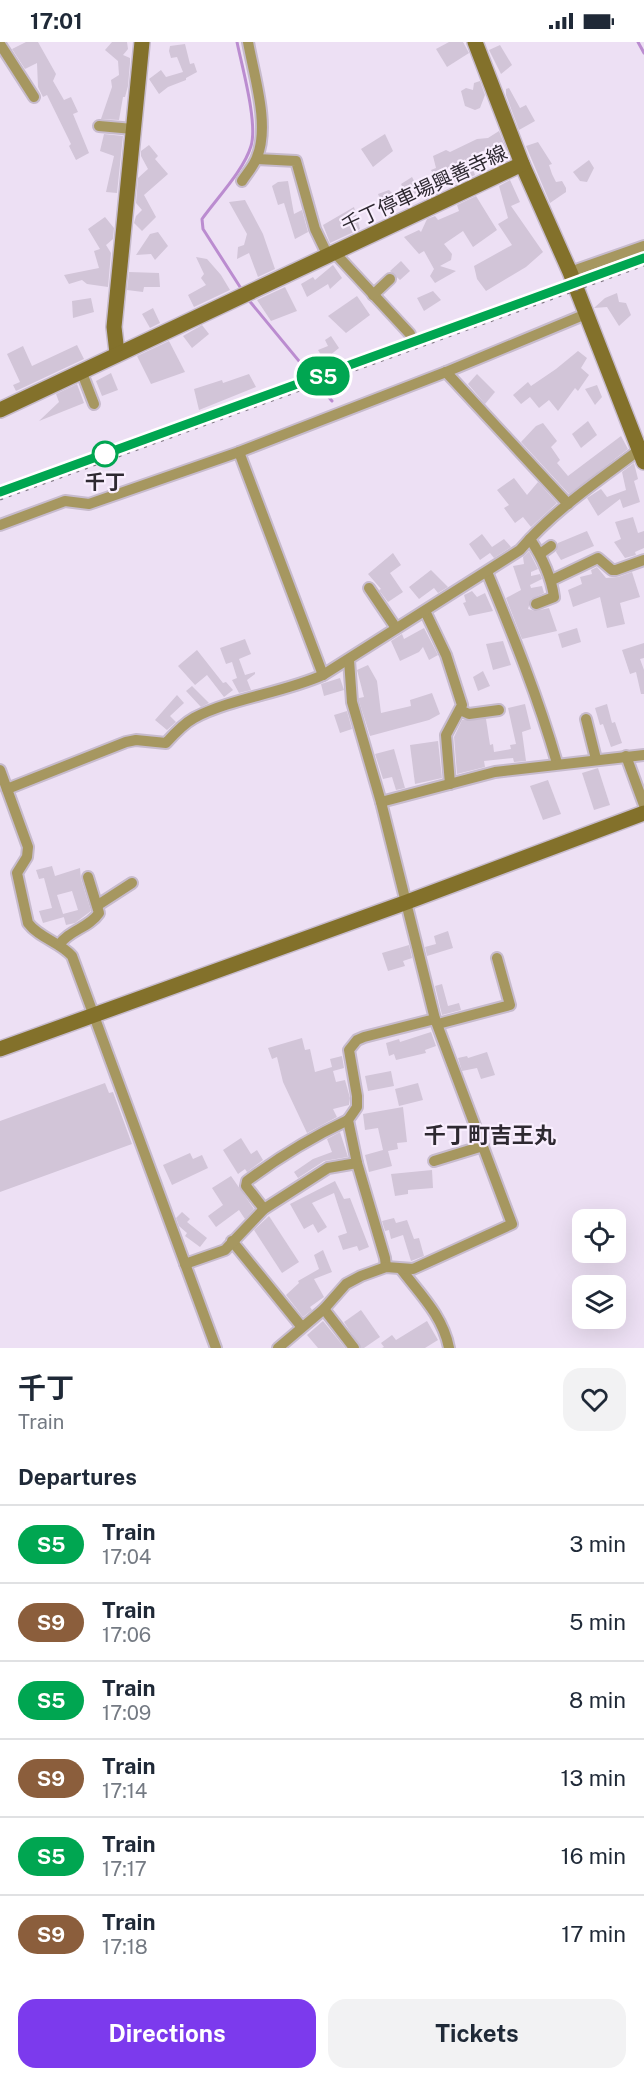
<!DOCTYPE html>
<meta charset="utf-8">
<style>
:root{--surface:#fff;--page:#f2f2f3;--text:#1f2937;--muted:#747a83;--line:#e0e1e3;--accent:#7c3aed}
body{margin:0;font-family:"Public Sans","Noto Sans JP",sans-serif;background:var(--page);color:var(--text);height:100vh;display:flex;flex-direction:column;font-size:22px;white-space:nowrap}
*{box-sizing:border-box;margin:0}
p{font-size:20px;color:var(--muted)}
.icon{flex:none;width:33px;height:33px;fill:none;stroke:currentColor;stroke-width:2;stroke-linecap:round;stroke-linejoin:round}
.map{position:relative;height:1306px;overflow:hidden}
.details{display:flex;flex-direction:column;background:var(--surface);flex:1}
.details>*{flex:none}
.badge{padding:0 12px;border-radius:20px;font-size:21px;line-height:39px}
.fabs{position:absolute;left:572px;top:1167px;display:grid;gap:12px}
.fabs a{display:grid;place-items:center;width:54px;height:54px;border-radius:12px;background:var(--surface);box-shadow:0 6px 24px #0002;font-size:30px}
.map>.badge{position:absolute;translate:-50% -50%;box-shadow:0 0 0 3px #fff}
h2{padding:0 18px;font-size:22px;line-height:54px}
.round{display:grid;place-items:center;flex:none;width:63px;height:63px;border-radius:18px;background:var(--page)}
.head{display:flex;align-items:center;justify-content:space-between;height:102px;padding:0 18px}
h1{font-size:28px;font-weight:700;line-height:45px}
.cta{display:flex;gap:12px;margin-top:auto;padding:12px 18px}
.cta a{flex:1;height:69px;border-radius:18px;background:var(--accent);color:#fff;font-size:24px;font-weight:700;line-height:69px;text-align:center}
.cta a+a{background:var(--page);color:var(--text)}
ul{padding:0;list-style:none}
li{display:flex;align-items:center;gap:18px;height:78px;padding:0 18px;border-top:2px solid var(--line)}
li div{flex:1}
li b{display:block;font-size:22px}
li em{font-style:normal}
li .badge{min-width:66px;font-weight:700;text-align:center}
.status{display:flex;justify-content:space-between;align-items:center;height:42px;padding:0 30px;background:var(--surface);direction:ltr}
.status svg{height:16px;fill:currentColor}
.map>svg:first-child{display:block}
.lines{fill:none;stroke-linecap:round;stroke-linejoin:round}
.stream{stroke:#bb8cd0;stroke-width:3}
.building{fill:#d2c5d8}
.street-casing{stroke:#c7bbcd;stroke-width:14}
.secondary-casing{stroke:#c7bbcd;stroke-width:18}
.street{stroke:#a69760;stroke-width:10}
.secondary{stroke:#83712b;stroke-width:15}
.rail{stroke:#817885;stroke-width:3;stroke-dasharray:3 6;stroke-linecap:butt}
.line-casing{stroke:#fff;stroke-width:14}
.line{stroke:#00a651;stroke-width:9}
.stop-dot{fill:#fff;stroke:#00a651;stroke-width:3}
.labels{text-anchor:middle;dominant-baseline:central;stroke-width:4.5;stroke-linejoin:round;paint-order:stroke}
.street-label{font-size:20px;fill:#2e2931;stroke:#f9eefe}
.stop-label{font-size:20px;font-weight:bold;fill:#2e2931;stroke:#f9eefe}
.quarter-label{font-size:22px;font-weight:bold;fill:#2e2931;stroke:#f9eefe}
</style>
<div class="status"><b>17:01</b><svg viewBox="0 0 49 12"><path d="M0 12V9h3v3zM5 12V6h3v6zM10 12V3h3v9zM15 12V0h3v12zM26 1h20v11H26zM47 4h2v5h-2z"/></svg></div>
<div class="map">
<svg width="644" height="1306" viewBox="0 0 644 1306">
<rect width="100%" height="100%" fill="#ede0f4"/>
<g class="lines">
<g class="stream">
<path d="M 237,0 C 242,25 258,81 251,104 C 244,128 217,156 202,177 L 203,187 L 242,248"/>
<path d="M 638,0 L 644,11"/>
<path d="M 247,256 L 332,359"/>
</g>
</g>
<g class="building">
<path d="M 26,0 L 38,0 L 56,32 L 53,39 L 64,58 L 71,55 L 78,70 L 73,72 L 89,111 L 76,118 L 69,104 L 71,102 L 47,53 L 43,55 L 38,45 L 37,21 L 25,27 L 12,7 Z"/>
<path d="M 112,0 L 127,0 L 128,7 L 123,13 L 130,16 L 130,21 L 128,44 L 125,55 L 123,55 L 119,78 L 101,77 L 112,45 L 111,38 L 119,33 L 118,19 L 105,8 Z"/>
<path d="M 449,0 L 463,0 L 469,11 L 447,25 L 436,7 Z"/>
<path d="M 185,2 L 190,22 L 194,21 L 197,30 L 186,36 L 186,38 L 168,45 L 159,52 L 149,37 L 161,28 L 166,35 L 183,30 L 177,15 L 171,16 L 169,9 L 170,4 Z"/>
<path d="M 500,3 L 512,23 L 501,32 L 489,8 Z"/>
<path d="M 480,39 L 485,53 L 480,66 L 475,68 L 465,64 L 461,49 L 466,46 L 473,48 L 474,41 Z"/>
<path d="M 509,46 L 520,66 L 526,63 L 535,79 L 519,88 L 506,53 L 506,47 Z"/>
<path d="M 499,89 L 507,109 L 501,112 L 504,119 L 493,125 L 485,108 L 469,116 L 475,133 L 456,142 L 454,139 L 442,145 L 431,128 L 436,126 L 433,114 L 446,108 L 450,110 L 477,97 L 488,96 Z"/>
<path d="M 104,92 L 123,94 L 117,151 L 106,150 L 114,114 L 100,109 Z"/>
<path d="M 385,92 L 393,109 L 373,125 L 361,107 Z"/>
<path d="M 538,100 L 552,122 L 549,123 L 552,132 L 556,140 L 562,139 L 566,146 L 566,150 L 550,161 L 526,104 Z"/>
<path d="M 149,103 L 158,114 L 155,117 L 168,132 L 144,153 L 156,175 L 142,189 L 134,181 L 136,174 L 142,168 L 136,161 L 138,136 L 148,127 L 141,114 L 141,109 Z"/>
<path d="M 589,118 L 594,126 L 587,140 L 580,139 L 573,130 Z"/>
<path d="M 412,135 L 420,150 L 407,154 L 401,142 Z"/>
<path d="M 510,138 L 520,160 L 511,164 L 543,210 L 526,225 L 486,249 L 477,237 L 474,224 L 512,203 L 498,182 L 508,176 L 499,144 Z"/>
<path d="M 288,139 L 294,172 L 302,168 L 308,190 L 295,197 L 284,161 L 278,163 L 272,144 L 278,140 Z"/>
<path d="M 389,148 L 400,159 L 397,164 L 385,169 L 378,152 Z"/>
<path d="M 476,154 L 497,188 L 473,205 L 463,189 L 444,202 L 452,212 L 451,218 L 440,224 L 456,229 L 435,241 L 430,234 L 434,227 L 424,209 L 419,212 L 404,195 L 419,188 L 421,190 L 427,177 L 435,174 L 438,178 L 459,169 L 457,163 Z"/>
<path d="M 245,158 L 263,192 L 275,227 L 258,235 L 249,211 L 237,217 L 238,205 L 244,203 L 247,192 L 229,160 Z"/>
<path d="M 354,165 L 360,187 L 330,201 L 323,183 Z"/>
<path d="M 105,175 L 114,186 L 113,197 L 106,203 L 111,211 L 108,245 L 87,242 L 82,238 L 69,242 L 64,233 L 99,226 L 94,209 L 100,207 L 88,187 Z"/>
<path d="M 158,190 L 168,204 L 155,218 L 151,212 L 136,213 L 150,192 Z"/>
<path d="M 196,215 L 207,217 L 221,233 L 230,248 L 194,265 L 188,253 L 206,243 L 201,236 L 204,232 Z"/>
<path d="M 401,219 L 410,229 L 400,238 L 390,229 Z"/>
<path d="M 333,223 L 342,236 L 330,247 L 328,242 L 307,255 L 301,242 L 313,235 L 315,238 Z"/>
<path d="M 129,230 L 159,231 L 160,245 L 144,245 L 143,250 L 127,248 Z"/>
<path d="M 285,245 L 297,269 L 271,279 L 257,258 Z"/>
<path d="M 433,249 L 441,258 L 424,269 L 417,256 Z"/>
<path d="M 617,251 L 619,260 L 626,261 L 631,273 L 619,284 L 607,265 L 594,266 L 605,256 Z"/>
<path d="M 357,254 L 370,273 L 346,291 L 328,274 Z"/>
<path d="M 91,256 L 94,270 L 73,276 L 72,259 Z"/>
<path d="M 153,266 L 160,281 L 150,286 L 142,272 Z"/>
<path d="M 202,283 L 209,292 L 192,306 L 183,294 Z"/>
<path d="M 331,294 L 339,306 L 324,318 L 318,308 L 328,304 L 325,298 Z"/>
<path d="M 169,299 L 185,330 L 151,342 L 137,314 Z"/>
<path d="M 77,303 L 84,317 L 16,349 L 13,343 L 20,340 L 7,312 L 23,304 L 32,324 Z"/>
<path d="M 578,309 L 587,316 L 581,326 L 589,333 L 578,349 L 575,346 L 558,369 L 549,358 L 539,366 L 530,355 L 521,362 L 513,353 L 528,340 L 531,344 L 556,327 Z"/>
<path d="M 111,331 L 118,348 L 102,354 L 96,339 Z"/>
<path d="M 249,332 L 256,345 L 199,368 L 194,347 L 222,338 L 223,341 Z"/>
<path d="M 477,332 L 495,350 L 485,362 L 468,342 Z"/>
<path d="M 77,342 L 84,361 L 39,379 L 59,360 L 56,352 Z"/>
<path d="M 597,343 L 602,355 L 595,363 L 585,347 Z"/>
<path d="M 588,379 L 597,393 L 581,406 L 572,392 Z"/>
<path d="M 543,381 L 557,399 L 551,405 L 560,418 L 557,421 L 568,434 L 621,394 L 628,407 L 569,452 L 521,400 L 536,384 Z"/>
<path d="M 634,421 L 638,437 L 634,439 L 640,460 L 623,466 L 620,457 L 598,474 L 587,456 L 601,447 L 607,455 L 626,448 L 622,430 Z"/>
<path d="M 514,436 L 527,453 L 538,440 L 557,461 L 531,485 L 523,475 L 515,481 L 504,466 L 509,463 L 497,448 Z"/>
<path d="M 633,475 L 638,491 L 644,489 L 644,506 L 635,510 L 636,513 L 625,516 L 614,500 L 621,497 L 615,480 Z"/>
<path d="M 587,489 L 594,504 L 561,518 L 556,510 L 558,501 Z"/>
<path d="M 482,492 L 492,505 L 504,497 L 511,505 L 494,516 L 490,511 L 480,518 L 469,502 Z"/>
<path d="M 529,509 L 538,527 L 531,530 L 531,534 L 540,532 L 542,537 L 530,543 L 531,546 L 542,544 L 544,551 L 531,557 L 528,567 L 535,569 L 549,566 L 557,589 L 522,597 L 506,556 L 521,548 L 513,524 L 524,522 L 523,515 Z"/>
<path d="M 393,511 L 401,523 L 390,531 L 403,550 L 388,560 L 379,548 L 381,547 L 368,532 Z"/>
<path d="M 597,525 L 606,536 L 618,535 L 632,530 L 640,555 L 620,561 L 625,582 L 607,586 L 600,555 L 573,565 L 568,548 L 582,542 L 580,535 L 592,532 L 591,528 Z"/>
<path d="M 431,528 L 448,545 L 438,551 L 434,546 L 419,557 L 409,545 Z"/>
<path d="M 472,549 L 477,555 L 485,551 L 493,569 L 469,574 L 463,561 L 466,560 L 464,553 Z"/>
<path d="M 424,586 L 438,613 L 429,618 L 423,605 L 419,610 L 400,619 L 391,599 L 402,592 L 404,597 Z"/>
<path d="M 577,586 L 581,600 L 562,606 L 558,592 Z"/>
<path d="M 245,597 L 251,612 L 239,617 L 245,633 L 255,630 L 255,632 L 247,638 L 251,648 L 239,651 L 232,638 L 237,636 L 232,620 L 226,622 L 220,606 Z"/>
<path d="M 503,599 L 511,623 L 493,628 L 486,602 Z"/>
<path d="M 644,601 L 644,616 L 640,617 L 644,628 L 644,652 L 641,652 L 636,630 L 630,632 L 622,608 Z"/>
<path d="M 197,608 L 223,641 L 226,640 L 233,648 L 224,655 L 207,633 L 195,643 L 178,624 Z"/>
<path d="M 368,623 L 377,639 L 381,671 L 411,664 L 410,658 L 432,651 L 440,672 L 429,678 L 370,694 L 359,659 L 359,656 L 364,655 L 357,628 Z"/>
<path d="M 483,629 L 490,644 L 478,649 L 473,635 Z"/>
<path d="M 340,636 L 344,648 L 324,654 L 321,642 Z"/>
<path d="M 192,644 L 209,661 L 201,665 L 186,649 Z"/>
<path d="M 177,653 L 184,661 L 170,674 L 176,680 L 167,688 L 155,678 Z"/>
<path d="M 525,662 L 531,687 L 522,690 L 526,719 L 514,720 L 513,716 L 484,719 L 485,725 L 457,732 L 454,695 L 462,678 L 486,677 L 490,703 L 493,702 L 494,710 L 511,707 L 510,703 L 516,702 L 508,666 Z"/>
<path d="M 607,662 L 612,681 L 615,680 L 622,701 L 611,705 L 603,682 L 600,683 L 595,666 Z"/>
<path d="M 347,669 L 352,687 L 340,691 L 334,673 Z"/>
<path d="M 438,699 L 442,736 L 415,742 L 410,703 Z"/>
<path d="M 394,707 L 405,746 L 396,748 L 392,735 L 383,737 L 375,712 Z"/>
<path d="M 598,726 L 610,763 L 594,768 L 582,731 Z"/>
<path d="M 548,738 L 561,772 L 543,778 L 530,744 Z"/>
<path d="M 52,824 L 55,834 L 80,826 L 81,837 L 91,869 L 75,881 L 66,883 L 63,872 L 78,868 L 72,849 L 57,853 L 64,875 L 43,881 L 39,869 L 52,866 L 44,836 L 39,837 L 36,828 Z"/>
<path d="M 448,889 L 453,906 L 427,914 L 425,905 L 436,902 L 434,894 Z"/>
<path d="M 409,903 L 412,916 L 403,919 L 405,924 L 388,929 L 382,911 Z"/>
<path d="M 442,942 L 448,964 L 459,961 L 461,968 L 442,973 L 435,944 Z"/>
<path d="M 431,990 L 436,1004 L 425,1008 L 426,1011 L 396,1018 L 394,1012 L 389,1014 L 386,1001 L 399,997 L 400,1000 Z"/>
<path d="M 302,996 L 305,1008 L 310,1007 L 315,1030 L 332,1025 L 330,1017 L 342,1014 L 344,1026 L 333,1029 L 336,1040 L 345,1038 L 350,1056 L 349,1063 L 333,1067 L 337,1075 L 307,1091 L 283,1040 L 277,1015 L 272,1017 L 268,1006 Z"/>
<path d="M 487,1010 L 495,1033 L 481,1037 L 477,1026 L 462,1029 L 458,1016 L 467,1014 L 468,1016 Z"/>
<path d="M 391,1029 L 394,1044 L 368,1049 L 365,1034 Z"/>
<path d="M 105,1041 L 109,1051 L 113,1050 L 132,1102 L 0,1150 L 0,1079 Z"/>
<path d="M 418,1041 L 423,1058 L 399,1064 L 395,1047 Z"/>
<path d="M 403,1065 L 407,1100 L 397,1101 L 398,1107 L 388,1109 L 392,1124 L 369,1130 L 365,1113 L 383,1108 L 378,1086 L 365,1088 L 363,1072 Z"/>
<path d="M 340,1090 L 348,1115 L 324,1119 L 298,1136 L 294,1130 L 313,1117 L 332,1110 L 327,1097 Z"/>
<path d="M 241,1096 L 251,1112 L 257,1108 L 263,1118 L 247,1130 L 245,1127 L 238,1132 L 223,1108 Z"/>
<path d="M 190,1111 L 193,1117 L 202,1113 L 208,1126 L 172,1143 L 163,1123 Z"/>
<path d="M 432,1128 L 433,1146 L 408,1148 L 408,1152 L 395,1154 L 391,1132 Z"/>
<path d="M 231,1134 L 254,1167 L 245,1177 L 239,1168 L 216,1185 L 208,1174 L 223,1163 L 212,1146 Z"/>
<path d="M 335,1139 L 344,1157 L 350,1156 L 369,1205 L 359,1209 L 357,1204 L 343,1208 L 338,1194 L 347,1191 L 334,1151 L 312,1161 L 327,1185 L 318,1191 L 313,1182 L 304,1187 L 290,1162 Z"/>
<path d="M 182,1170 L 190,1177 L 187,1180 L 207,1196 L 200,1205 L 185,1194 L 187,1191 L 179,1184 L 176,1176 Z"/>
<path d="M 269,1174 L 299,1220 L 282,1231 L 254,1188 Z"/>
<path d="M 394,1176 L 396,1181 L 407,1178 L 414,1197 L 419,1196 L 424,1214 L 411,1219 L 403,1193 L 391,1197 L 389,1188 L 385,1189 L 382,1179 Z"/>
<path d="M 323,1208 L 332,1230 L 314,1237 L 324,1255 L 310,1265 L 312,1268 L 303,1275 L 286,1253 L 299,1241 L 298,1239 L 319,1227 L 314,1213 Z"/>
<path d="M 361,1268 L 380,1295 L 364,1306 L 361,1306 L 344,1280 Z"/>
<path d="M 323,1279 L 345,1306 L 318,1306 L 307,1293 Z"/>
<path d="M 427,1279 L 438,1298 L 425,1306 L 382,1306 L 384,1305 L 381,1301 L 392,1293 L 396,1298 Z"/>
</g>
<g class="lines">
<g class="street-casing">
<g id="street">
<path d="M 0,2 L 34,55"/>
<path d="M 99,84 L 133,87"/>
<path d="M 257,117 L 296,119 L 315,187 L 328,214"/>
<path d="M 242,139 C 247,131 254,124 257,115 C 270,83 254,34 248,0"/>
<path d="M 335,211 L 410,292"/>
<path d="M 570,230 L 644,204"/>
<path d="M 373,253 L 390,237"/>
<path d="M 446,330 L 568,462"/>
<path d="M 82,331 L 94,362"/>
<path d="M 239,410 L 323,633"/>
<path d="M 0,483 L 65,459 L 89,462 L 239,410 L 446,330 L 586,272"/>
<path d="M 530,497 C 542,515 551,533 554,555 L 536,562"/>
<path d="M 540,512 L 551,504"/>
<path d="M 487,530 C 513,593 538,655 557,721"/>
<path d="M 552,538 L 598,516 L 612,528 L 616,528 L 644,518"/>
<path d="M 369,546 L 396,586"/>
<path d="M 425,569 L 446,613 L 462,663 L 446,693 L 450,742"/>
<path d="M 460,668 L 469,672 L 499,668"/>
<path d="M 586,677 L 596,717"/>
<path d="M 626,714 L 644,763"/>
<path d="M 0,728 L 28,805 L 27,815 L 17,831 L 28,881 C 39,896 60,900 72,914 L 216,1306"/>
<path d="M 7,747 L 126,700 L 136,698 L 166,701 C 174,692 183,682 194,676 C 232,656 283,651 323,633 L 520,508 C 554,468 598,439 639,408"/>
<path d="M 381,760 L 495,730 L 644,713"/>
<path d="M 98,863 L 132,841"/>
<path d="M 59,903 C 69,888 89,886 99,871 L 88,835"/>
<path d="M 438,982 L 510,963 L 497,916"/>
<path d="M 434,1119 L 483,1104"/>
<path d="M 264,1167 L 246,1144 L 247,1139 C 279,1115 312,1095 348,1078"/>
<path d="M 232,1199 L 301,1284"/>
<path d="M 185,1222 L 225,1208 L 264,1167 L 328,1126 L 357,1121"/>
<path d="M 386,1225 L 385,1216 L 357,1121 L 348,1078 L 357,1065 L 357,1054 L 349,1008 L 357,998 L 364,995 L 435,977"/>
<path d="M 401,1227 C 420,1252 443,1274 449,1306"/>
<path d="M 324,1267 L 354,1306"/>
<path d="M 278,1306 L 324,1267 L 346,1242 L 361,1234 L 386,1225 L 413,1227 L 512,1182 L 435,977 L 381,760 L 352,660 L 349,618"/>
</g>
</g>
<g class="secondary-casing">
<g id="secondary">
<path d="M 475,0 L 522,122 L 570,230 L 644,420"/>
<path d="M 117,311 L 114,285 L 142,0"/>
<path d="M 0,368 C 173,286 347,203 522,122"/>
<path d="M 0,1007 L 407,860 L 644,771"/>
</g>
</g>
<use href="#street" class="street"/>
<use href="#secondary" class="secondary"/>
<path class="rail" d="M 0,457 L 644,223"/>
</g>
<g class="lines">
<g class="line-casing">
<path id="line" d="M 0,450 L 644,216"/>
</g>
<use href="#line" class="line"/>
</g>
<circle class="stop-dot" cx="105" cy="412" r="12"/>
<g class="labels">
<g class="street-label">
<text transform="translate(424 147) rotate(-25)">千丁停車場興善寺線</text>
</g>
<g class="stop-label">
<text x="105" y="440">千丁</text>
</g>
<g class="quarter-label">
<text x="490" y="1093">千丁町吉王丸</text>
</g>
</g>
</svg>
<div class="fabs">
<a><svg class="icon" aria-label="locate" viewBox="0 0 24 24"><circle cx="12" cy="12" r="6"/><path d="M12 2v4M12 18v4M2 12h4M18 12h4"/></svg></a>
<a><svg class="icon" aria-label="layers" viewBox="0 0 24 24"><path d="M12 4l9 5-9 5-9-5zM3 14l9 5 9-5"/></svg></a>
</div>
<b class="badge" style="left:323px;top:334px;background:#00a651;color:#fff">S5</b>
</div>
<section class="details">
<div class="head"><div><h1>千丁</h1><p>Train</p></div><a class="round"><svg class="icon" aria-label="heart" viewBox="0 0 24 24"><path d="M12 20l-8-8c-3-5 5-10 8-4 3-6 11-1 8 4z"/></svg></a></div>
<h2>Departures</h2>
<ul>
<li><span class="badge" style="background:#00a651;color:#fff">S5</span><div><b>Train</b><p>17:04</p></div><em>3 min</em></li>
<li><span class="badge" style="background:#8b5e3c;color:#fff">S9</span><div><b>Train</b><p>17:06</p></div><em>5 min</em></li>
<li><span class="badge" style="background:#00a651;color:#fff">S5</span><div><b>Train</b><p>17:09</p></div><em>8 min</em></li>
<li><span class="badge" style="background:#8b5e3c;color:#fff">S9</span><div><b>Train</b><p>17:14</p></div><em>13 min</em></li>
<li><span class="badge" style="background:#00a651;color:#fff">S5</span><div><b>Train</b><p>17:17</p></div><em>16 min</em></li>
<li><span class="badge" style="background:#8b5e3c;color:#fff">S9</span><div><b>Train</b><p>17:18</p></div><em>17 min</em></li>
</ul>
<div class="cta"><a>Directions</a><a>Tickets</a></div>
</section>
